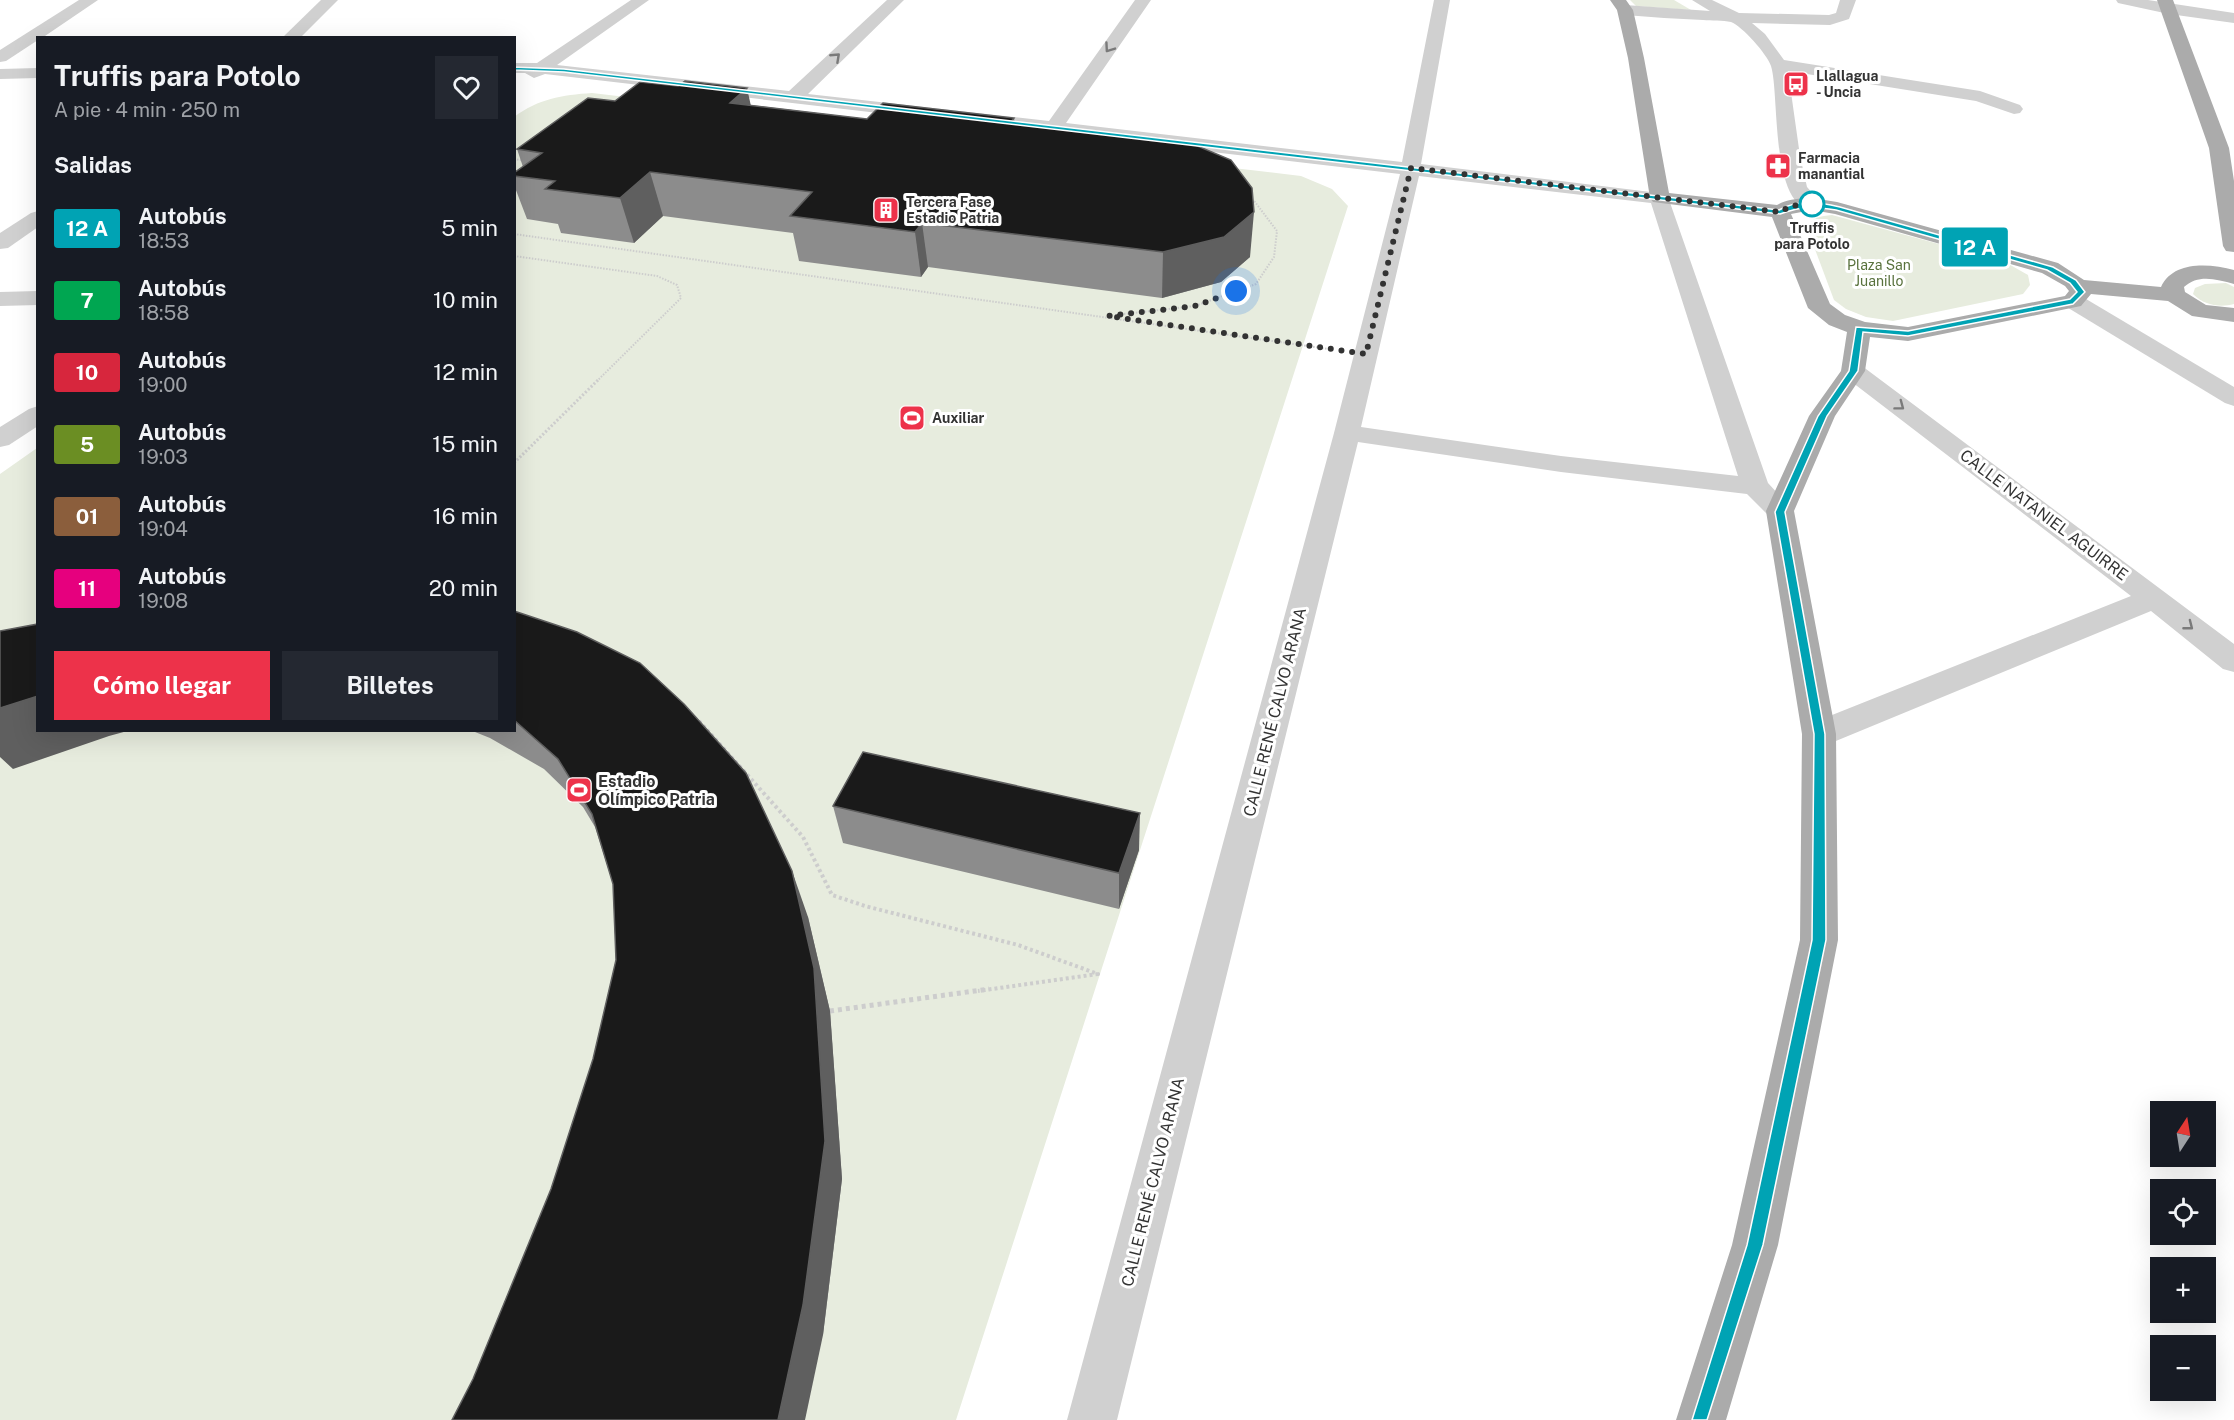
<!DOCTYPE html>
<html lang="es">
<meta charset="utf-8">
<style>
:root{--surface:#171b24;--page:#242831;--text:#f1f3f6;--muted:#9ea1a6;--accent:#ed324a}
body{margin:0;font-family:"Public Sans",sans-serif;background:var(--page);color:var(--text);height:100vh;display:flex;flex-direction:column;font-size:22px;white-space:nowrap}
*{box-sizing:border-box;margin:0}
p{font-size:20px;color:var(--muted)}
.icon{flex:none;width:33px;height:33px;fill:none;stroke:currentColor;stroke-width:2;stroke-linecap:round;stroke-linejoin:round}
.map{position:relative;flex:1;overflow:hidden}
.drawer{position:absolute;left:36px;top:36px;width:480px;height:696px;display:flex;flex-direction:column;background:var(--surface);border-radius:0px;box-shadow:0 6px 24px #0002}
.drawer>*{flex:none}
.badge{padding:0 12px;border-radius:4px;font-size:21px;line-height:39px}
.needle{width:39px;rotate:12deg}
.buttons{position:absolute;left:2150px;top:1101px;display:grid;gap:12px}
.buttons a{display:grid;place-items:center;width:66px;height:66px;border-radius:0px;background:var(--surface);box-shadow:0 6px 24px #0002;font-size:30px}
.you{position:absolute;width:30px;height:30px;margin:-15px;border:4px solid #fff;border-radius:50%;background:#1a73e8;box-shadow:0 0 0 9px #1a73e833}
.map>.badge{position:absolute;translate:-50% -50%;box-shadow:0 0 0 3px #fff}
h2{padding:0 18px;font-size:22px;line-height:54px}
.round{display:grid;place-items:center;flex:none;width:63px;height:63px;border-radius:0px;background:var(--page)}
.headline{display:flex;align-items:center;justify-content:space-between;height:102px;padding:0 18px}
h1{font-size:28px;font-weight:700;line-height:45px}
.action{display:flex;gap:12px;margin-top:auto;padding:12px 18px}
.action a{flex:1;height:69px;border-radius:0px;background:var(--accent);color:#fff;font-size:24px;font-weight:700;line-height:69px;text-align:center}
.action a+a{background:var(--page);color:var(--text)}
ul{padding:0;list-style:none}
li{display:flex;align-items:center;gap:18px;height:72px;padding:0 18px}
li div{flex:1}
li b{display:block;font-size:22px}
li em{font-style:normal}
li .badge{min-width:66px;font-weight:700;text-align:center}
.map>svg:first-child{display:block}
.green{fill:#e7ecde}
.lines{fill:none;stroke-linecap:round;stroke-linejoin:round}
.path-far3{stroke:#cdcdcd;stroke-width:2;stroke-dasharray:1.5 1.5;stroke-linecap:butt}
.path-far2{stroke:#cdcdcd;stroke-width:3;stroke-dasharray:2 2;stroke-linecap:butt}
.path-far1{stroke:#cdcdcd;stroke-width:4;stroke-dasharray:3 3;stroke-linecap:butt}
.path{stroke:#cdcdcd;stroke-width:5;stroke-dasharray:4 4;stroke-linecap:butt}
.minor{fill:#d0d0d0;fill-rule:evenodd}
.major{fill:#ababab;fill-rule:evenodd}
.wall{fill:#8c8c8c}
.shaded-wall{fill:#5f5f5f}
.building{fill:#1a1a1a;stroke:#5f5f5f;stroke-width:1.5}
.oneway{stroke:#7a7a7a}
.line{fill:#00a3b4;stroke:#fff;stroke-width:1.5}
.walk{stroke:#333;stroke-width:6;stroke-dasharray:0 10.8}
.stop-dot{fill:#fff;stroke:#00a3b4;stroke-width:3}
.labels{text-anchor:middle;dominant-baseline:central;stroke-width:6;stroke-linejoin:round;paint-order:stroke}
.far-poi-label{font-size:14px;font-weight:bold;fill:#333;stroke:#fff;text-anchor:start}
.far-stop-label{font-size:14px;font-weight:bold;fill:#333;stroke:#fff}
.far-park-label{font-size:14px;fill:#59723d;stroke:#fff}
.street-label{font-size:16px;fill:#333;stroke:#fff}
.poi-label{font-size:16px;font-weight:bold;fill:#333;stroke:#fff;text-anchor:start}
</style>
<div class="map">
<svg width="2234" height="1420" viewBox="0 0 2234 1420">
<rect width="100%" height="100%" fill="#fff"/>
<g class="green">
<path d="M 1630,0 L 1674,0 L 1691,10 L 1636,6 Z"/>
<path d="M 592,93 L 1301,176 L 1332,189 L 1348,206 L 956,1420 L 0,1420 L 0,474 L 37,448 L 38,730 L 514,730 L 514,117 C 538,99 562,95 592,93 Z"/>
<path d="M 1832,215 L 2005,262 L 2028,275 L 2030,285 L 2023,294 L 1893,321 L 1866,317 L 1846,309 L 1834,300 L 1807,228 C 1813,217 1820,216 1832,215 Z"/>
<path d="M 2226,283 L 2234,287 L 2234,304 C 2219,308 2204,305 2193,294 L 2195,288 L 2205,284 Z"/>
</g>
<g class="lines">
<g class="path-far3">
<path d="M 514,159 L 525,161"/>
<path d="M 514,234 L 1329,349"/>
<path d="M 514,256 L 657,276 L 677,285 L 681,298 L 597,381"/>
<path d="M 1115,315 L 1195,306 L 1256,284 L 1274,257 L 1277,231 L 1255,202 L 1249,199"/>
</g>
<path class="path-far2" d="M 514,463 L 598,380"/>
<path class="path-far1" d="M 699,721 L 803,837 L 832,895 L 865,906 L 1018,945 L 1098,974 L 978,991"/>
<path class="path" d="M 830,1011 L 989,989"/>
<g class="minor">
<path d="M 79,0 L 98,0 L 42,38 L 38,38 L 38,40 L 6,61 L 0,62 L 0,50 Z"/>
<path d="M 321,0 L 338,0 L 300,38 L 282,38 Z"/>
<path d="M 631,0 L 649,0 L 557,65 L 789,91 L 887,0 L 904,0 L 808,94 L 1049,121 L 1135,0 L 1151,0 L 1066,123 L 1402,162 L 1434,0 L 1450,0 L 1421,164 L 1667,194 L 1768,483 L 1794,511 L 1790,517 L 1780,520 L 1770,517 L 1747,494 L 1561,472 L 1358,442 L 1117,1420 L 1067,1420 L 1334,433 L 1400,174 L 545,74 L 534,78 L 525,73 L 514,73 L 514,63 L 537,63 ZM 1419,176 L 1651,203 L 1738,476 L 1561,456 L 1361,427 Z"/>
<path d="M 1692,0 L 1712,0 L 1739,13 L 1829,15 L 1836,13 L 1840,0 L 1856,0 L 1849,19 L 1830,25 L 1752,23 L 1765,34 L 1784,60 L 1980,91 L 2020,105 L 2023,109 L 2020,113 L 2014,114 L 1976,101 L 1788,71 L 1800,156 L 1807,187 L 1822,204 L 1819,208 C 1769,221 1780,93 1771,66 C 1767,54 1742,26 1731,22 C 1723,20 1711,21 1703,20 C 1677,19 1651,17 1625,15 L 1617,10 L 1625,5 L 1710,11 Z"/>
<path d="M 2116,0 L 2148,0 L 2234,13 L 2234,23 L 2169,14 L 2118,3 Z"/>
<path d="M 38,68 L 38,78 L 0,79 L 0,69 Z"/>
<path d="M 38,211 L 38,227 L 8,248 L 0,249 L 0,233 L 31,213 Z"/>
<path d="M 38,291 L 38,305 L 0,306 L 0,292 Z"/>
<path d="M 2073,294 L 2081,296 L 2234,387 L 2234,406 L 2225,403 L 2065,306 L 2062,301 L 2065,296 Z"/>
<path d="M 1853,364 L 1862,366 L 2234,644 L 2234,672 L 2223,669 L 2151,611 L 1831,743 L 1819,747 L 1807,743 L 1802,734 L 1807,725 L 2131,596 L 1844,376 L 1841,371 L 1844,366 Z"/>
<path d="M 38,406 L 38,426 L 9,445 L 0,447 L 0,427 L 29,409 Z"/>
</g>
<g class="major">
<path d="M 1610,0 L 1626,0 L 1633,10 L 1644,58 L 1669,193 L 1777,205 C 1796,195 1817,199 1837,202 L 2058,263 L 2084,280 L 2161,287 C 2174,260 2210,264 2234,270 L 2234,284 C 2216,279 2198,274 2184,287 L 2185,292 L 2206,305 L 2234,308 L 2234,322 L 2192,316 L 2168,301 L 2091,294 L 2081,306 L 1908,341 L 1870,337 L 1865,371 L 1835,416 L 1794,511 L 1836,734 L 1838,940 L 1778,1245 L 1726,1420 L 1676,1420 L 1732,1245 L 1800,940 L 1802,734 L 1766,511 L 1809,416 L 1841,371 L 1847,332 L 1829,325 L 1808,308 L 1772,217 L 1653,202 L 1650,198 L 1628,58 L 1617,10 ZM 1812,210 L 1835,214 L 2042,273 L 2065,286 L 2069,291 L 2065,296 L 1908,327 L 1865,322 L 1845,315 L 1830,304 L 1791,214 Z"/>
<path d="M 2157,0 L 2173,0 L 2229,148 L 2234,181 L 2234,252 L 2226,251 L 2223,246 L 2209,148 Z"/>
</g>
</g>
<g class="wall">
<path d="M 678,86 L 751,105 L 867,119 L 1014,118 L 1015,123 L 1250,257 L 1221,282 L 1162,298 L 928,267 L 921,277 L 799,261 L 793,233 L 663,216 L 634,243 L 561,233 L 558,224 L 527,219 L 514,185 L 514,173 L 523,167 L 517,149 L 615,101 Z"/>
<path d="M 514,611 L 808,917 L 830,1011 L 842,1179 L 823,1335 L 473,1379 L 551,1189 L 593,1059 L 616,960 L 613,884 L 595,827 L 583,807 L 544,769 L 490,738 L 470,730 L 514,730 Z"/>
<path d="M 833,806 L 1139,850 L 1119,909 L 843,843 Z"/>
</g>
<g class="shaded-wall">
<path d="M 747,88 L 756,129 L 730,103 Z"/>
<path d="M 650,172 L 663,216 L 634,243 L 620,198 Z"/>
<path d="M 1254,212 L 1250,257 L 1221,282 L 1162,298 L 1163,252 Z"/>
<path d="M 922,223 L 928,267 L 921,277 L 915,232 Z"/>
<path d="M 38,696 L 38,730 L 131,730 L 109,736 L 13,769 L 0,757 L 0,708 Z"/>
<path d="M 1140,813 L 1139,850 L 1119,909 L 1119,873 Z"/>
<path d="M 792,871 L 808,917 L 830,1011 L 842,1179 L 823,1335 L 805,1420 L 778,1420 Z"/>
</g>
<g class="building">
<path d="M 685,81 L 747,88 L 730,103 L 867,119 L 883,103 L 1014,118 L 1011,122 L 1188,142 L 1231,160 L 1252,188 L 1254,212 L 1224,237 L 1163,252 L 922,223 L 915,232 L 790,216 L 812,192 L 650,172 L 620,198 L 545,189 L 555,181 L 514,176 L 514,173 L 542,153 L 517,149 L 588,98 L 615,101 L 640,82 L 678,86 Z"/>
<path d="M 514,611 L 577,632 L 640,663 L 684,704 L 746,773 L 792,871 L 814,968 L 825,1141 L 803,1305 L 778,1420 L 452,1420 L 473,1379 L 551,1189 L 593,1059 L 616,960 L 613,884 L 592,814 L 558,759 L 514,720 Z"/>
<path d="M 38,624 L 38,696 L 0,708 L 0,631 Z"/>
<path d="M 863,752 L 1140,813 L 1119,873 L 833,806 Z"/>
</g>
<defs><path id="oneway-chevron" d="M-2-3.5L2.5 0L-2 3.5" fill="none" stroke-width="1.6" stroke-linecap="round" stroke-linejoin="round" transform="scale(1.5)"/></defs>
<g class="oneway">
<use href="#oneway-chevron" transform="translate(1109 48) rotate(125)"/>
<use href="#oneway-chevron" transform="translate(836 57) rotate(-43)"/>
<use href="#oneway-chevron" transform="translate(1900 406) rotate(37)"/>
<use href="#oneway-chevron" transform="translate(2189 626) rotate(38)"/>
</g>
<path class="line" d="M 512,67 L 564,69 L 1779,210 C 1798,199 1819,202 1840,207 L 2053,267 L 2076,280 L 2085,292 L 2073,304 L 1908,336 L 1863,332 L 1858,371 L 1827,416 L 1785,512 L 1825,734 L 1826,940 L 1763,1245 L 1707,1420 L 1692,1420 L 1747,1245 L 1812,940 L 1814,734 L 1775,512 L 1818,416 L 1849,371 L 1856,327 L 1908,331 L 2070,299 L 2077,292 L 2070,283 L 2047,270 L 1836,210 C 1813,206 1802,206 1780,214 L 564,72 L 514,70 Z"/>
<g class="lines">
<path class="walk" d="M 1236,291 L 1195,306 L 1108,316 L 1366,354 L 1411,168 L 1780,212 L 1791,206 L 1812,204"/>
</g>
<defs>
<g id="bus-square" transform="scale(1.35)"><rect x="-9" y="-9" width="18" height="18" rx="4" fill="#ed324a" stroke="#fff"/><path d="M-5-6H5V4H4V6H2V4H-2V6H-4V4H-5ZM-3.5-4V0h7V-4ZM-3.5 1.2v1.5H-2V1.2ZM2 1.2v1.5H3.5V1.2Z" fill="#fff"/></g>
<g id="pharmacy-square" transform="scale(1.35)"><rect x="-9" y="-9" width="18" height="18" rx="4" fill="#ed324a" stroke="#fff"/><path d="M-2-6h4v4h4v4h-4v4h-4v-4h-4v-4h4Z" fill="#fff"/></g>
<g id="building-square" transform="scale(1.35)"><rect x="-9" y="-9" width="18" height="18" rx="4" fill="#ed324a" stroke="#fff"/><path d="M-4-6H4V6H1V3H-1V6H-4ZM-2.5-4.3h1.7v1.8h-1.7ZM.8-4.3h1.7v1.8H.8ZM-2.5-1h1.7V.8h-1.7ZM.8-1h1.7V.8H.8Z" fill="#fff"/></g>
<g id="stadium-square" transform="scale(1.35)"><rect x="-9" y="-9" width="18" height="18" rx="4" fill="#ed324a" stroke="#fff"/><path d="M0-5a6.5 5 0 1 0 0 10a6.5 5 0 1 0 0-10ZM-3.5-1.8h7v3.6h-7Z" fill="#fff"/></g>
</defs>
<g fill-rule="evenodd">
<use href="#bus-square" x="1796" y="84"/>
<use href="#pharmacy-square" x="1778" y="166"/>
<use href="#building-square" x="886" y="210"/>
<use href="#stadium-square" x="912" y="418"/>
<use href="#stadium-square" x="579" y="790"/>
</g>
<circle class="stop-dot" cx="1812" cy="204" r="12"/>
<g class="labels">
<g class="far-poi-label">
<text x="1816" y="76">Llallagua<tspan x="1816" dy="16">- Uncia</tspan></text>
<text x="1798" y="158">Farmacia<tspan x="1798" dy="16">manantial</tspan></text>
<text x="906" y="202">Tercera Fase<tspan x="906" dy="16">Estadio Patria</tspan></text>
<text x="932" y="418">Auxiliar</text>
</g>
<g class="far-stop-label">
<text x="1812" y="228">Truffis<tspan x="1812" dy="16">para Potolo</tspan></text>
</g>
<g class="far-park-label">
<text x="1879" y="265">Plaza San<tspan x="1879" dy="16">Juanillo</tspan></text>
</g>
<g class="street-label">
<text transform="translate(2044 515) rotate(37)">CALLE NATANIEL AGUIRRE</text>
<text transform="translate(1275 712) rotate(-76)">CALLE RENÉ CALVO ARANA</text>
<text transform="translate(1153 1182) rotate(-76)">CALLE RENÉ CALVO ARANA</text>
</g>
<g class="poi-label">
<text x="598" y="781">Estadio<tspan x="598" dy="18">Olímpico Patria</tspan></text>
</g>
</g>
</svg>
<div class="buttons">
<a><svg class="needle" viewBox="-14 -14 28 28"><path d="M0-13l5 13h-10z" fill="#e53935"/><path d="M0 13l5-13h-10z" fill="#9ea1a6"/></svg></a>
<a><svg class="icon" aria-label="locate" viewBox="0 0 24 24"><circle cx="12" cy="12" r="6"/><path d="M12 2v4M12 18v4M2 12h4M18 12h4"/></svg></a>
<a>+</a>
<a>−</a>
</div>
<div class="you" style="left:1236px;top:291px"></div>
<b class="badge" style="left:1975px;top:247px;background:#00a3b4;color:#fff">12 A</b>
<section class="drawer">
<div class="headline"><div><h1>Truffis para Potolo</h1><p>A pie · 4 min · 250 m</p></div><a class="round"><svg class="icon" aria-label="heart" viewBox="0 0 24 24"><path d="M12 20l-8-8c-3-5 5-10 8-4 3-6 11-1 8 4z"/></svg></a></div>
<h2>Salidas</h2>
<ul>
<li><span class="badge" style="background:#00a3b4;color:#fff">12 A</span><div><b>Autobús</b><p>18:53</p></div><em>5 min</em></li>
<li><span class="badge" style="background:#00a651;color:#fff">7</span><div><b>Autobús</b><p>18:58</p></div><em>10 min</em></li>
<li><span class="badge" style="background:#d7263d;color:#fff">10</span><div><b>Autobús</b><p>19:00</p></div><em>12 min</em></li>
<li><span class="badge" style="background:#6b8e23;color:#fff">5</span><div><b>Autobús</b><p>19:03</p></div><em>15 min</em></li>
<li><span class="badge" style="background:#8b5e3c;color:#fff">01</span><div><b>Autobús</b><p>19:04</p></div><em>16 min</em></li>
<li><span class="badge" style="background:#e6007e;color:#fff">11</span><div><b>Autobús</b><p>19:08</p></div><em>20 min</em></li>
</ul>
<div class="action"><a>Cómo llegar</a><a>Billetes</a></div>
</section>
</div>
